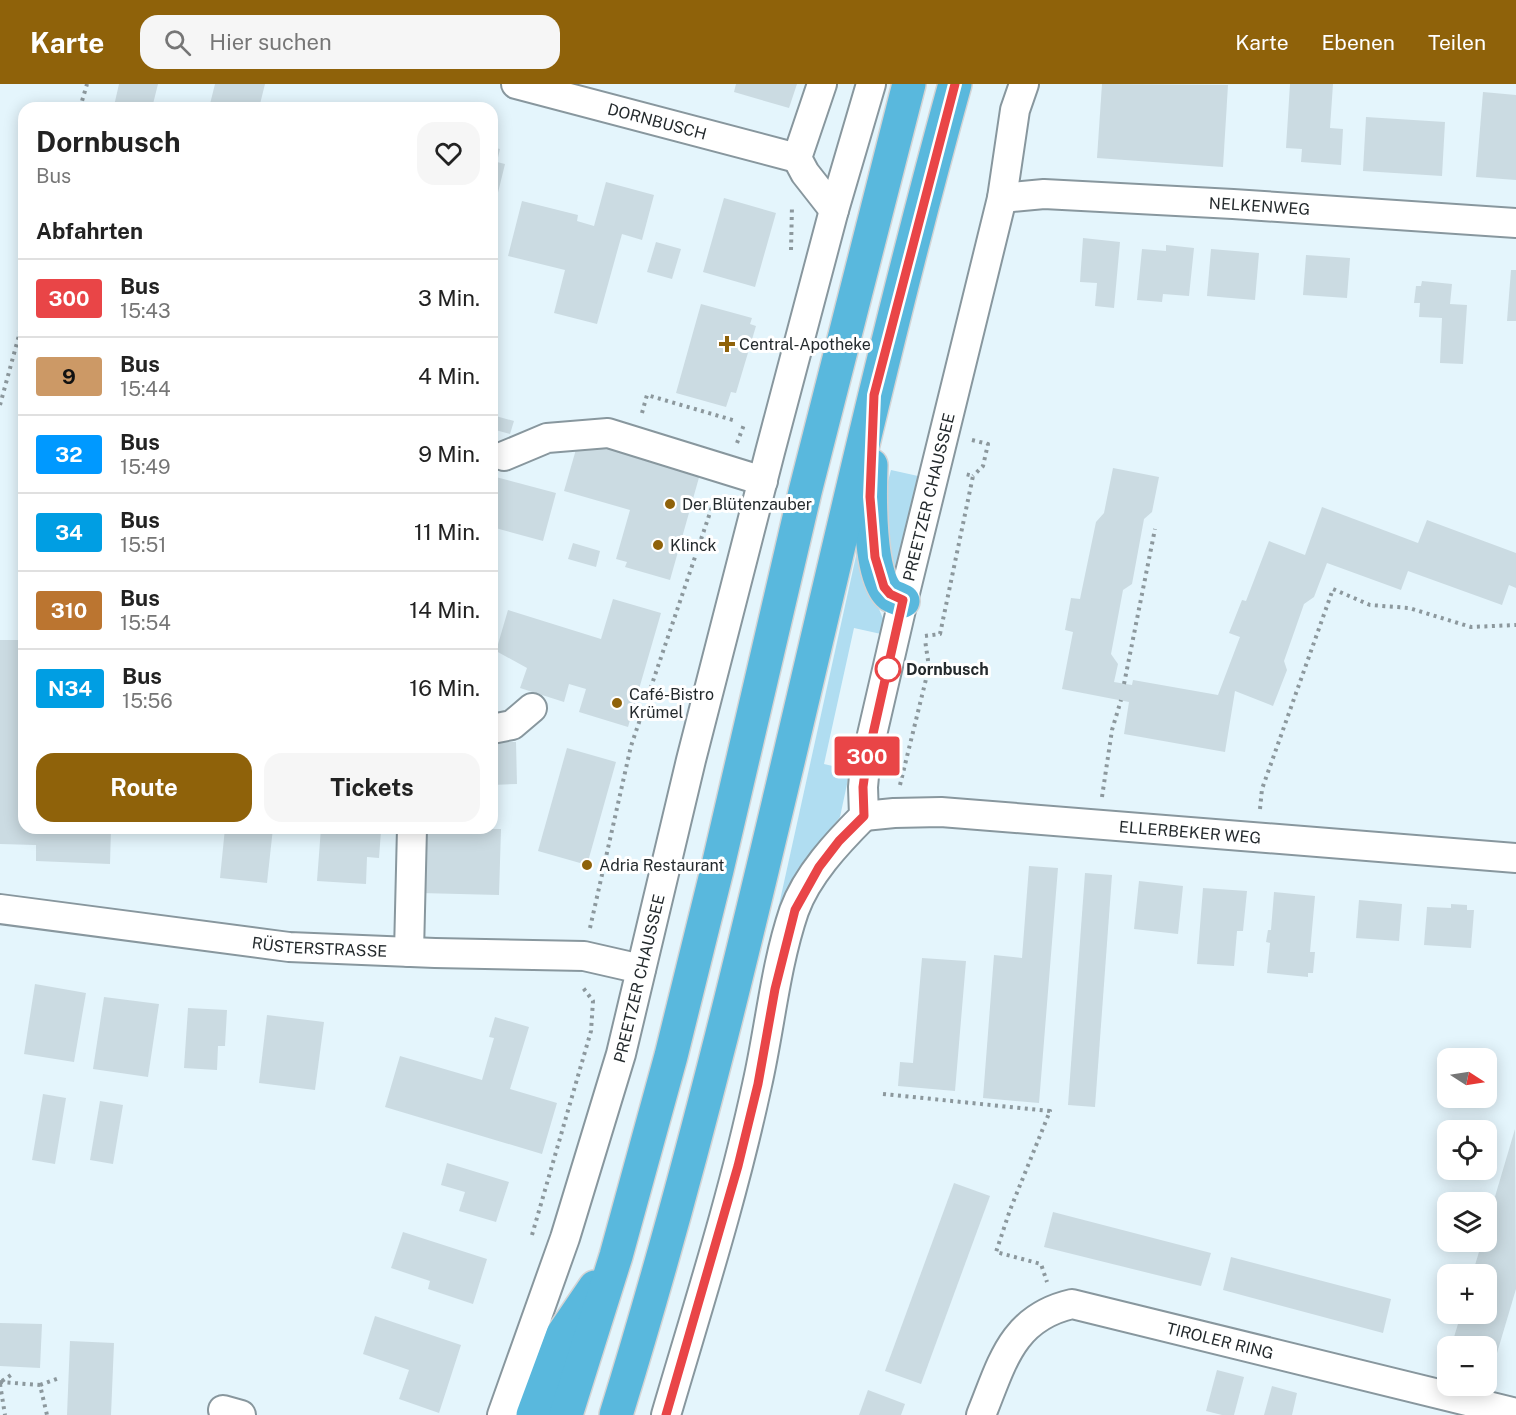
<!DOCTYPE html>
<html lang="de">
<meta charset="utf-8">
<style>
:root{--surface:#fff;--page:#f6f6f6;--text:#222;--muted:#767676;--line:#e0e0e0;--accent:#8f620a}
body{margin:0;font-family:"Public Sans",sans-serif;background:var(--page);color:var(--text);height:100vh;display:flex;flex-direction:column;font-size:22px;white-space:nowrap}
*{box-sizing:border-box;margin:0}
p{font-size:20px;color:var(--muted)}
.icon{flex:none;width:33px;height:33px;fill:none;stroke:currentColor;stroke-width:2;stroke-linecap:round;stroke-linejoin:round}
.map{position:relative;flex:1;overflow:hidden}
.sheet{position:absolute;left:18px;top:18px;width:480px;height:732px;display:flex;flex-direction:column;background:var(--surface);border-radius:18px;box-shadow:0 3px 15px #0003}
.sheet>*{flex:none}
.badge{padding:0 12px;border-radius:4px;font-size:21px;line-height:39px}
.needle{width:39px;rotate:102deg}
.controls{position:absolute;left:1437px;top:964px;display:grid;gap:12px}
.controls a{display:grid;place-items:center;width:60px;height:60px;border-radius:12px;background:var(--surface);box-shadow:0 3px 15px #0003;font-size:30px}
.map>.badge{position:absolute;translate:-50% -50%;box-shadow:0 0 0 3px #fff}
h2{padding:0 18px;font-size:22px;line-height:54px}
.round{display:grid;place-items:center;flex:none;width:63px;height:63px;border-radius:18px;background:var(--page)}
.headline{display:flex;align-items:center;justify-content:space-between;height:102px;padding:0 18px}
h1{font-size:28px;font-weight:700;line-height:45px}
.primary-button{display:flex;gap:12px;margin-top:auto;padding:12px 18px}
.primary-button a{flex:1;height:69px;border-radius:18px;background:var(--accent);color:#fff;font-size:24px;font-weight:700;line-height:69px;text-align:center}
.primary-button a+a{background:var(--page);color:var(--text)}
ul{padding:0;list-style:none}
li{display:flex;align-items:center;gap:18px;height:78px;padding:0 18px;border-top:2px solid var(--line)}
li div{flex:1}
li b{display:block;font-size:22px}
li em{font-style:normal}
li .badge{min-width:66px;font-weight:700;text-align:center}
header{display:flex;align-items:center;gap:36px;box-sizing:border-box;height:84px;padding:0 30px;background:var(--accent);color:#fff}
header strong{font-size:28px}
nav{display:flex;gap:33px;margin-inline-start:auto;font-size:21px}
.search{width:420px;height:54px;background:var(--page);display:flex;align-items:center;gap:15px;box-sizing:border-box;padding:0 21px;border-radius:18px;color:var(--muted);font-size:22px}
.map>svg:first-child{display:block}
.green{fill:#b0ddf1}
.building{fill:#cbdbe2}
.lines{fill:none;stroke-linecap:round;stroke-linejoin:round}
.minor-casing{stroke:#88979e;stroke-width:32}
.highway-casing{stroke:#d3d4d5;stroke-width:36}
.path{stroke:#8c989d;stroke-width:4;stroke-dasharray:3 4.5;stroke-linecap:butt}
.minor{stroke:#fff;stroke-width:28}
.highway{stroke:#59b8dd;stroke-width:33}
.line-casing{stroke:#fff;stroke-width:14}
.line{stroke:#e94547;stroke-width:9}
.poi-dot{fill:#8f620a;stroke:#fff;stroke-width:2}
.stop-dot{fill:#fff;stroke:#e94547;stroke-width:3}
.labels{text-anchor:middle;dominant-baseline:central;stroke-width:6;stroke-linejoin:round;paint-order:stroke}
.street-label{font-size:16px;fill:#242a2d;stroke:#fff}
.poi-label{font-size:16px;fill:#242a2d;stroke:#fff;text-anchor:start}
.stop-label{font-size:16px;font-weight:bold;fill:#242a2d;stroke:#fff;text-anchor:start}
</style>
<header>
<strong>Karte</strong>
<div class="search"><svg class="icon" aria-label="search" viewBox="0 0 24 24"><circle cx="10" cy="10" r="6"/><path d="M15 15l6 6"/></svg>Hier suchen</div>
<nav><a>Karte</a><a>Ebenen</a><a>Teilen</a></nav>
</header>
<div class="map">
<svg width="1516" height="1331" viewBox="0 0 1516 1331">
<rect width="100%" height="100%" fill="#e4f5fc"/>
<g class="green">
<path d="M 891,386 L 918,392 L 897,483 L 888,484 L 883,416 Z"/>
<path d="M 858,463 L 864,489 L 884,537 L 881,550 L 854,544 L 824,680 L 850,686 L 840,733 L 803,780 L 777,830 Z"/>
</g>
<g class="building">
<path d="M 119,0 L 158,0 L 152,24 L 122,24 L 114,22 Z"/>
<path d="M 215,0 L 265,0 L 259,24 L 209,24 Z"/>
<path d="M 736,0 L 797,0 L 789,24 L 734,8 Z"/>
<path d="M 1102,0 L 1228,1 L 1223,83 L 1097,74 Z"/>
<path d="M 1290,0 L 1333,0 L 1330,44 L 1343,45 L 1341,81 L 1301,78 L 1302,65 L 1286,64 Z"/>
<path d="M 1483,8 L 1516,11 L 1516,96 L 1476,93 Z"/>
<path d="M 1366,33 L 1445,38 L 1442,92 L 1363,87 Z"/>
<path d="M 492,63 L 500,65 L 497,78 L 505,80 L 494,125 L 492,124 Z"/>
<path d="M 606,98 L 654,111 L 642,156 L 622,150 L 597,240 L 554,229 L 565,186 L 508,172 L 522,117 L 578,131 L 577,137 L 594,142 Z"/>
<path d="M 724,114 L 776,129 L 755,203 L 703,188 Z"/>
<path d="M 1083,154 L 1120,158 L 1114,224 L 1095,222 L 1097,199 L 1080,198 Z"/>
<path d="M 656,158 L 681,165 L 672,195 L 647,188 Z"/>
<path d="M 1166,161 L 1194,164 L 1189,212 L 1163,210 L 1162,218 L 1137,216 L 1142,165 L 1166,167 Z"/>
<path d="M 1211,165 L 1259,169 L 1255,216 L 1207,212 Z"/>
<path d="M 1306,171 L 1350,174 L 1347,214 L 1303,211 Z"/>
<path d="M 1511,186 L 1516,186 L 1516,237 L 1507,237 Z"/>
<path d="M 1422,197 L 1452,200 L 1450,220 L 1467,221 L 1463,280 L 1440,279 L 1442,234 L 1419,233 L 1420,219 L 1414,219 L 1416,202 L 1421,202 Z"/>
<path d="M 701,220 L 752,234 L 750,240 L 756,242 L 736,309 L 731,308 L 726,323 L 676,309 Z"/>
<path d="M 492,331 L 514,337 L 510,350 L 492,345 Z"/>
<path d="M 579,355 L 700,390 L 670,496 L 625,483 L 627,478 L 616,475 L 630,426 L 564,407 Z"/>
<path d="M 1113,384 L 1159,393 L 1152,428 L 1144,435 L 1132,500 L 1123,506 L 1111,570 L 1118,580 L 1114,598 L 1132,601 L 1133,596 L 1218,611 L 1240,553 L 1229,549 L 1242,516 L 1246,517 L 1269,457 L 1305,471 L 1322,423 L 1418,459 L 1427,436 L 1516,469 L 1516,504 L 1509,501 L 1502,521 L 1408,487 L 1401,506 L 1327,479 L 1314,513 L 1304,520 L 1284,577 L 1287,586 L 1273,622 L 1235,607 L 1225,668 L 1124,650 L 1129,618 L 1062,605 L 1073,548 L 1065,546 L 1071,514 L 1080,515 L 1096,438 L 1104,429 Z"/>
<path d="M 492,392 L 556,409 L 543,457 L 492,443 Z"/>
<path d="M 573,459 L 600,467 L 596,483 L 568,475 Z"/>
<path d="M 613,515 L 661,529 L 628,643 L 579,628 L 586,605 L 569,600 L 564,618 L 520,604 L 527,584 L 496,567 L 508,526 L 601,555 Z"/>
<path d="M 0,556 L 24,556 L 24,744 L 111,744 L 110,780 L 36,777 L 36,761 L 0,760 Z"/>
<path d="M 492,658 L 516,658 L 517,700 L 492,701 Z"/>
<path d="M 567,664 L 616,678 L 587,781 L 538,767 Z"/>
<path d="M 225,744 L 273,744 L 267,799 L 220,794 Z"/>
<path d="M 321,744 L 381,747 L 379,774 L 367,773 L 366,800 L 317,797 Z"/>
<path d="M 422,744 L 501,745 L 499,811 L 420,809 Z"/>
<path d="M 1029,782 L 1058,784 L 1039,1019 L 983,1014 L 994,871 L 1022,874 Z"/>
<path d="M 1085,789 L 1112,791 L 1095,1023 L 1068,1021 Z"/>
<path d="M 1139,797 L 1183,802 L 1178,850 L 1134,845 Z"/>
<path d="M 1203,804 L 1247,807 L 1243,847 L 1237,847 L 1234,882 L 1197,880 Z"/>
<path d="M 1274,808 L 1315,812 L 1310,868 L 1315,868 L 1313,889 L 1308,889 L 1308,893 L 1267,889 L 1270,859 L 1266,858 L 1268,846 L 1271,846 Z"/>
<path d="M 1359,816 L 1402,820 L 1399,857 L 1356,854 Z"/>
<path d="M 1451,820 L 1467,821 L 1467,826 L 1474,826 L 1471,864 L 1424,861 L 1427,823 L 1451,824 Z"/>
<path d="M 922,874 L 966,877 L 955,1007 L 898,1002 L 900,978 L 913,979 Z"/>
<path d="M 35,900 L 86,909 L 74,978 L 24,970 Z"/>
<path d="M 104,913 L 159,920 L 148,993 L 93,985 Z"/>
<path d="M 188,924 L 227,926 L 225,962 L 218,962 L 217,986 L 184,984 Z"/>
<path d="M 267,931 L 324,938 L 315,1006 L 259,999 Z"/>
<path d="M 495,933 L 529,943 L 510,1005 L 557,1019 L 542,1070 L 385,1023 L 400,972 L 482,996 L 494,954 L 489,953 Z"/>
<path d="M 43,1010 L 66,1014 L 55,1080 L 32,1076 Z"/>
<path d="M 100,1017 L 123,1021 L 113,1080 L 90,1076 Z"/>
<path d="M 1515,1045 L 1516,1205 L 1492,1286 L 1486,1285 L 1486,1263 L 1451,1263 L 1461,1230 L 1486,1230 L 1486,1191 L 1472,1191 L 1482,1158 L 1486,1158 L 1486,1143 Z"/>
<path d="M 447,1079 L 509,1098 L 496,1138 L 459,1127 L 465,1108 L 441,1101 Z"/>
<path d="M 954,1099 L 990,1112 L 921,1300 L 885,1287 Z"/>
<path d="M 1053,1128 L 1211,1169 L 1201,1202 L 1044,1163 Z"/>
<path d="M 403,1148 L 487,1175 L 473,1220 L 428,1205 L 430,1197 L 391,1184 Z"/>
<path d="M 1231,1173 L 1391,1215 L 1383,1249 L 1223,1206 Z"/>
<path d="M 375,1232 L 461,1261 L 439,1329 L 399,1315 L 409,1286 L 363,1270 Z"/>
<path d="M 0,1239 L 42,1240 L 40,1284 L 0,1282 Z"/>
<path d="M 70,1257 L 114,1259 L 111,1331 L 67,1331 Z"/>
<path d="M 1217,1286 L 1244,1293 L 1234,1331 L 1222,1331 L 1206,1327 Z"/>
<path d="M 1272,1302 L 1297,1309 L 1292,1331 L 1264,1331 Z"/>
<path d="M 868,1306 L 905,1320 L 901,1331 L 859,1331 Z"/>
</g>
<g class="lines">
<g class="minor-casing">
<g id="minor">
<path id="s1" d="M 516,0 L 797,74"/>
<path d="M 822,0 L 797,74 L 805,89 L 834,126"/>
<path id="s2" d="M 1002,114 L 1044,110 L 1233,120 L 1516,139"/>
<path d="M 504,372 L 547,354 L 608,349 L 763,397"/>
<path d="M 492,645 L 512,641 L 532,624"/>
<path id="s3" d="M 864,732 L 894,729 L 941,728 L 1516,774"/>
<path id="s4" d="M 0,825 L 289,863 L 435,869 L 584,872 L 641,885"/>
<path d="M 409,868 L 412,744"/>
<path d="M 223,1326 L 241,1331"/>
<path id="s5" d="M 502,1331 L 565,1154 L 621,970 L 691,676 L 770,368 L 834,126 L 871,0"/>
<path id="s6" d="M 666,1331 C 698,1222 733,1113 757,1001 C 770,944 775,883 794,827 C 807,791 837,759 864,732 L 863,703 L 865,681 L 903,517 L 1002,114 L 1015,26 L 1024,0"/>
<path id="s7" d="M 981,1331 C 1002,1280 1011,1234 1072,1220 L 1516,1329"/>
</g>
</g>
<g class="highway-casing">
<g id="highway">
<path d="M 871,381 C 870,408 868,494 890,511 C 893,513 899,515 903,517"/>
<path d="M 533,1331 L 563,1250 L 595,1203"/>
<path d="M 566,1331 L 616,1172 L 671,972 L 717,786 L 805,408 L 909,0"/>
<path d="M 616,1331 C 752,893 833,441 955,0"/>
</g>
</g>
<g class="path">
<path d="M 80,24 L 87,0"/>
<path d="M 791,166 L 792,122"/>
<path d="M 0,321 L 24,233"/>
<path d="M 642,329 L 647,311 L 736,337"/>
<path d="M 972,356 L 988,360 L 983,382 L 973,392"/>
<path d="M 737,359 L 745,338"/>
<path d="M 925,552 L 940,550 L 973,392 L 965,390"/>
<path d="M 1124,600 L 1155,445"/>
<path d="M 900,701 L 929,583 L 925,556"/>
<path d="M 1102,713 L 1112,646 L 1121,616"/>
<path d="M 1260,725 L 1262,705 L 1333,505 L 1370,521 L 1409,524 L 1471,543 L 1516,541"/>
<path d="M 590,844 L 631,662 L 715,414"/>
<path d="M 883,1010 L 1050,1027 L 1010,1126 L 996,1168 L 1041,1180 L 1047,1198"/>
<path d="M 532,1151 L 591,947 L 593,917 L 581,901"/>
<path d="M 2,1297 L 14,1289"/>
<path d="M 0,1298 L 40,1301 L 47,1331"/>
<path d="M 0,1300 L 5,1331"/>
<path d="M 40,1301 L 59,1294"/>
</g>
<use href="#minor" class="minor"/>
<use href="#highway" class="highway"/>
</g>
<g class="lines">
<g class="line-casing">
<path id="line" d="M 666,1331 L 738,1082 L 758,1000 L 775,905 L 795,826 L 819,783 L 839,757 L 864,732 L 863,703 L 866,681 L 903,516 L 890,510 L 884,503 L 875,473 L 870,413 L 874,311 L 955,0"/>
</g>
<use href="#line" class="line"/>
</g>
<g class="poi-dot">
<path d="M724 251h6v6h6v6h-6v6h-6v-6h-6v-6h6z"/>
<circle cx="670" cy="420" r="6"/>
<circle cx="658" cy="461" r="6"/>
<circle cx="617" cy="619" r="6"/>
<circle cx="587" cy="781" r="6"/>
</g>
<circle class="stop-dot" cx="888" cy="585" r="12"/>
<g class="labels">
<g class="street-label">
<text stroke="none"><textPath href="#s1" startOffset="146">DORNBUSCH</textPath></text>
<text stroke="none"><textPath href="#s2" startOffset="258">NELKENWEG</textPath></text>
<text stroke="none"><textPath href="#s6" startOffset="966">PREETZER CHAUSSEE</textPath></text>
<text stroke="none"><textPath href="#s3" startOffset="327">ELLERBEKER WEG</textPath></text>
<text stroke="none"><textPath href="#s4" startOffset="322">RÜSTERSTRASSE</textPath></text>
<text stroke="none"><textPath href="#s5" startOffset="458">PREETZER CHAUSSEE</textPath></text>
<text stroke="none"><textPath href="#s7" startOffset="304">TIROLER RING</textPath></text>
</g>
<g class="poi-label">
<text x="739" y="260">Central-Apotheke</text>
<text x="682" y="420">Der Blütenzauber</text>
<text x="670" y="461">Klinck</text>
<text x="629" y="610">Café-Bistro<tspan x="629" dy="18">Krümel</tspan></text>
<text x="599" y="781">Adria Restaurant</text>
</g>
<g class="stop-label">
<text x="906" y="585">Dornbusch</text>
</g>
</g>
</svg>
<div class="controls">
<a><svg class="needle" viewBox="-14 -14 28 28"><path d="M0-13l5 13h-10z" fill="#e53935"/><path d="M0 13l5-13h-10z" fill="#767676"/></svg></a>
<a><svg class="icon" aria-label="locate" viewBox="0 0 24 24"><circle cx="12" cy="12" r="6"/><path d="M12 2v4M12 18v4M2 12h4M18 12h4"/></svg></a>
<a><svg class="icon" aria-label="layers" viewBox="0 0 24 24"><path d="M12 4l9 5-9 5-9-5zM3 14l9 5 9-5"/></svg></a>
<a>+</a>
<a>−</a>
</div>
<b class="badge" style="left:867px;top:672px;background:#e94547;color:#fff">300</b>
<section class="sheet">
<div class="headline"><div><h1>Dornbusch</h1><p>Bus</p></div><a class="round"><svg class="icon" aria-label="heart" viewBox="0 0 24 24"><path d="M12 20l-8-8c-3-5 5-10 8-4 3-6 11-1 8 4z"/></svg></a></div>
<h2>Abfahrten</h2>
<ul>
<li><span class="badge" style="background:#e94547;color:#fff">300</span><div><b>Bus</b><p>15:43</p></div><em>3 Min.</em></li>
<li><span class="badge" style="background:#c96;color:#111">9</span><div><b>Bus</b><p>15:44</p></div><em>4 Min.</em></li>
<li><span class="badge" style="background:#09f;color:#fff">32</span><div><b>Bus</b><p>15:49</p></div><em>9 Min.</em></li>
<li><span class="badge" style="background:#009ee3;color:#fff">34</span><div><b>Bus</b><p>15:51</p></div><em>11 Min.</em></li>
<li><span class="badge" style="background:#bb7530;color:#fff">310</span><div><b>Bus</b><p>15:54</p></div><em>14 Min.</em></li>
<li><span class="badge" style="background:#009ee3;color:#fff">N34</span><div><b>Bus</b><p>15:56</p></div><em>16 Min.</em></li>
</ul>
<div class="primary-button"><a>Route</a><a>Tickets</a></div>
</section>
</div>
